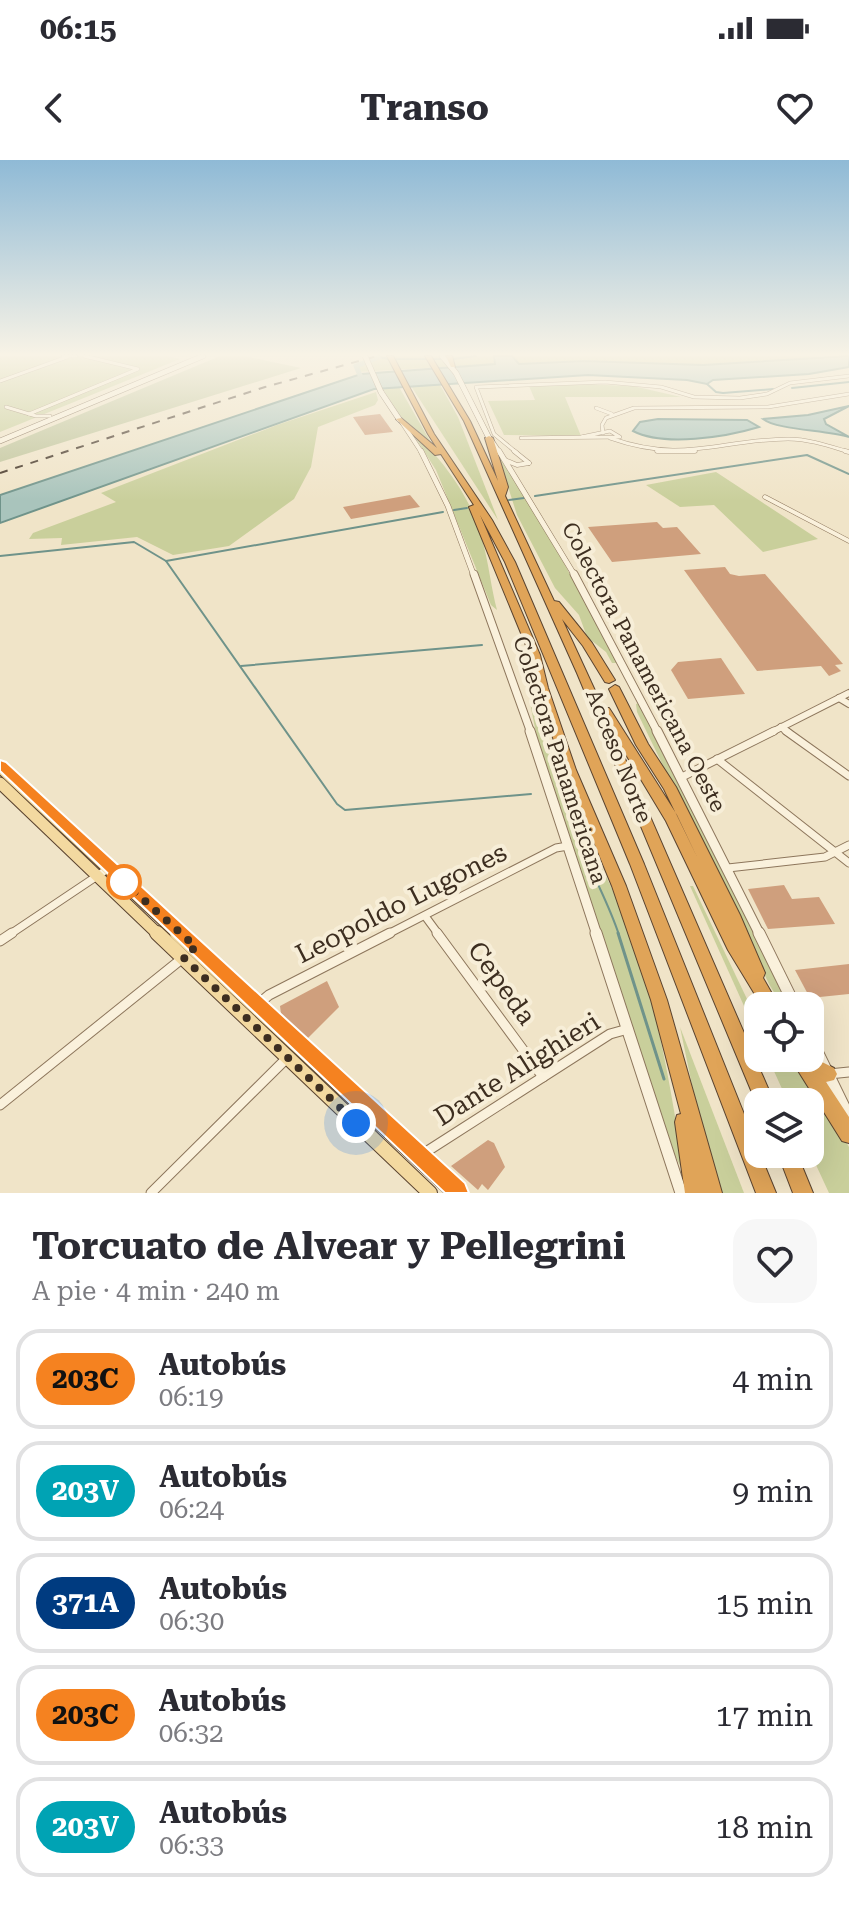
<!DOCTYPE html>
<html lang="es">
<meta charset="utf-8">
<style>
:root{--surface:#fff;--page:#f7f7f7;--text:#2b2b33;--muted:#7c7c81;--line:#e1e1e2}
body{margin:0;font-family:"Roboto Serif",serif;background:var(--page);color:var(--text);height:100vh;display:flex;flex-direction:column;font-size:30px;white-space:nowrap}
*{box-sizing:border-box;margin:0}
p{font-size:26px;color:var(--muted)}
.icon{flex:none;width:44px;height:44px;fill:none;stroke:currentColor;stroke-width:2;stroke-linecap:round;stroke-linejoin:round}
.map{position:relative;height:1033px;overflow:hidden}
.drawer{display:flex;flex-direction:column;background:var(--surface);flex:1}
.drawer>*{flex:none}
.badge{padding:0 16px;border-radius:26px;font-size:28px;line-height:52px}
.tools{position:absolute;left:744px;top:832px;display:grid;gap:16px}
.tools a{display:grid;place-items:center;width:80px;height:80px;border-radius:16px;background:var(--surface);box-shadow:0 8px 32px #0002;font-size:40px}
.you{position:absolute;width:40px;height:40px;margin:-20px;border:6px solid #fff;border-radius:50%;background:#1a73e8;box-shadow:0 0 0 12px #1a73e833}
.map>.badge{position:absolute;translate:-50% -50%;box-shadow:0 0 0 4px #fff}
.round{display:grid;place-items:center;flex:none;width:84px;height:84px;border-radius:24px;background:var(--page)}
.head{display:flex;align-items:center;justify-content:space-between;height:136px;padding:0 32px}
h1{font-size:38px;font-weight:700;line-height:60px}
ul{padding:0;list-style:none}
li{display:flex;align-items:center;gap:24px;height:100px;margin:0 16px 12px;padding:0 16px;border:4px solid var(--line);border-radius:24px}
li div{flex:1}
li b{display:block;font-size:30px}
li em{font-style:normal}
li .badge{min-width:88px;font-weight:700;text-align:center}
.status{display:flex;justify-content:space-between;align-items:center;height:56px;padding:0 40px;background:var(--surface);direction:ltr}
.status svg{height:22px;fill:currentColor}
header{display:flex;justify-content:space-between;align-items:center;height:104px;padding:0 32px;background:var(--surface);font-size:36px;font-weight:700}
.map>svg:first-child{display:block}
.green{fill:#c9cf9b}
.cemetery{fill:#bfc49a}
.water{fill:#a9c4bc;stroke:#6f938a;stroke-width:2}
.lines{fill:none;stroke-linecap:round;stroke-linejoin:round}
.stream-far1{stroke:#6f938a;stroke-width:2}
.stream{stroke:#6f938a;stroke-width:3}
.canal{stroke:#a9c4bc;stroke-width:5}
.building{fill:#cf9f7d}
.minor-far4-casing{stroke:#8d765c;stroke-width:4}
.minor-far3-casing{stroke:#8d765c;stroke-width:5}
.minor-far2-casing{stroke:#8d765c;stroke-width:8}
.minor-far1-casing{stroke:#8d765c;stroke-width:9}
.minor-casing{stroke:#8d765c;stroke-width:11}
.tertiary-far4-casing{stroke:#8d765c;stroke-width:5}
.tertiary-far3-casing{stroke:#8d765c;stroke-width:6}
.tertiary-far2-casing{stroke:#8d765c;stroke-width:9}
.tertiary-far1-casing{stroke:#8d765c;stroke-width:11}
.tertiary-casing{stroke:#8d765c;stroke-width:13}
.secondary-casing{stroke:#6f573f;stroke-width:6}
.primary-far1-casing{stroke:#5b4430;stroke-width:13}
.primary-casing{stroke:#5b4430;stroke-width:16}
.motorway-casing{stroke:#5b4430;stroke-width:2}
.minor-far4{stroke:#faf1dc;stroke-width:3}
.minor-far3{stroke:#faf1dc;stroke-width:4}
.minor-far2{stroke:#faf1dc;stroke-width:6}
.minor-far1{stroke:#faf1dc;stroke-width:7}
.minor{stroke:#faf1dc;stroke-width:9}
.tertiary-far4{stroke:#faf1dc;stroke-width:4}
.tertiary-far3{stroke:#faf1dc;stroke-width:5}
.tertiary-far2{stroke:#faf1dc;stroke-width:7}
.tertiary-far1{stroke:#faf1dc;stroke-width:9}
.tertiary{stroke:#faf1dc;stroke-width:11}
.secondary{stroke:#faf1dc;stroke-width:5}
.primary-far1{stroke:#f3d9a0;stroke-width:11}
.primary{stroke:#f3d9a0;stroke-width:14}
.motorway{fill:#e0a458;fill-rule:evenodd}
.rail{stroke:#3d2e20;stroke-width:2;stroke-dasharray:8 8;stroke-linecap:butt}
.secondary-bridge-casing{stroke:#6f573f;stroke-width:6;stroke-linecap:butt}
.secondary-bridge{stroke:#faf1dc;stroke-width:5}
.line{fill:#f58220;stroke:#fff;stroke-width:2}
.walk{stroke:#3d2e20;stroke-width:8;stroke-dasharray:0 14.4}
.stop-dot{fill:#fff;stroke:#f58220;stroke-width:4}
.labels{text-anchor:middle;dominant-baseline:central;stroke-width:8;stroke-linejoin:round;paint-order:stroke}
.street-label{font-size:22px;fill:#3d2e20;stroke:#f7eed8}
.near-street-label{font-size:26px;fill:#3d2e20;stroke:#f7eed8}
</style>
<div class="status"><b>06:15</b><svg viewBox="0 0 49 12"><path d="M0 12V9h3v3zM5 12V6h3v6zM10 12V3h3v9zM15 12V0h3v12zM26 1h20v11H26zM47 4h2v5h-2z"/></svg></div>
<header><svg class="icon" aria-label="back" viewBox="0 0 24 24"><path d="M15 5l-7 7 7 7"/></svg>Transo<svg class="icon" aria-label="heart" viewBox="0 0 24 24"><path d="M12 20l-8-8c-3-5 5-10 8-4 3-6 11-1 8 4z"/></svg></header>
<div class="map">
<svg width="849" height="1033" viewBox="0 0 849 1033">
<rect width="100%" height="100%" fill="#f0e4c8"/>
<g class="green">
<path d="M 0,196 L 168,196 L 180,199 L 0,272 Z"/>
<path d="M 378,196 L 494,196 L 495,204 L 356,212 L 358,205 Z"/>
<path d="M 512,196 L 817,196 C 719,215 618,198 518,204 Z"/>
<path d="M 439,223 L 458,257 L 498,360 L 411,226 Z"/>
<path d="M 579,224 L 633,226 L 681,237 L 565,237 L 581,276 L 504,275 L 488,241 L 535,240 L 529,226 Z"/>
<path d="M 399,227 L 433,286 L 401,257 L 382,228 Z"/>
<path d="M 376,232 L 378,240 L 375,245 L 318,267 L 311,307 L 294,339 L 229,386 L 173,395 L 137,377 L 61,385 L 62,378 L 29,379 L 33,373 L 116,342 L 101,333 L 277,265 Z"/>
<path d="M 409,268 C 441,297 474,340 483,383 C 489,405 491,428 497,450 L 491,445 L 436,310 Z"/>
<path d="M 497,292 L 564,403 L 617,503 L 612,503 L 606,492 L 587,477 L 579,455 L 555,428 L 517,355 Z"/>
<path d="M 716,312 L 818,379 L 763,392 L 714,345 L 680,347 L 646,325 Z"/>
<path d="M 526,483 L 531,493 L 535,543 L 560,616 L 555,618 L 580,686 L 589,685 C 648,785 667,901 684,1014 L 672,989 L 536,573 L 531,548 Z"/>
<path d="M 639,543 L 790,846 L 782,846 L 769,824 L 637,552 L 636,544 Z"/>
<path d="M 690,726 L 693,726 L 758,862 L 758,877 Z"/>
<path d="M 680,867 L 744,1033 L 722,1033 L 699,959 Z"/>
<path d="M 768,898 L 787,898 L 827,950 L 849,987 L 849,1033 L 829,1033 L 810,992 L 810,942 L 788,942 Z"/>
</g>
<path class="cemetery" d="M 220,196 L 244,196 L 301,208 L 0,302 L 0,288 Z"/>
<g class="water">
<path d="M 494,196 L 512,196 L 519,204 L 584,201 L 703,205 L 849,196 L 849,207 L 809,214 L 713,220 L 707,224 L 687,220 L 588,215 L 374,229 L 0,363 L 0,335 L 361,214 L 495,204 Z"/>
<path d="M 849,246 L 824,259 L 826,264 L 849,277 C 827,270 777,270 763,259 L 808,255 Z"/>
<path d="M 658,259 L 747,260 L 759,267 C 726,277 664,287 633,271 L 640,262 Z"/>
</g>
<g class="lines">
<g class="stream-far1">
<path d="M 379,197 L 389,199"/>
<path d="M 396,199 L 441,199"/>
<path d="M 452,199 L 476,196"/>
<path d="M 707,224 L 716,232 L 723,233 L 773,229"/>
<path d="M 792,228 L 849,222"/>
<path d="M 535,336 L 807,295 L 849,314"/>
<path d="M 509,340 L 524,338"/>
<path d="M 454,350 L 467,348"/>
<path d="M 0,396 L 134,382 L 166,401 L 337,644 L 345,650 L 531,634"/>
<path d="M 166,401 L 443,352"/>
<path d="M 241,506 L 482,485"/>
<path d="M 585,695 C 596,722 610,747 619,775"/>
</g>
<path class="stream" d="M 618,773 L 664,919"/>
<path class="canal" d="M 363,222 L 356,206 L 379,197"/>
</g>
<g class="building">
<path d="M 380,254 L 393,272 L 365,275 L 353,257 Z"/>
<path d="M 410,335 L 420,347 L 351,359 L 343,347 Z"/>
<path d="M 657,362 L 663,368 L 677,367 L 701,394 L 612,402 L 588,367 Z"/>
<path d="M 725,407 L 730,414 L 739,416 L 765,414 L 843,504 L 835,505 L 841,511 L 829,516 L 821,506 L 757,511 L 684,410 Z"/>
<path d="M 721,498 L 745,534 L 688,539 L 671,510 L 678,502 Z"/>
<path d="M 784,725 L 792,739 L 819,737 L 835,764 L 768,769 L 748,729 Z"/>
<path d="M 849,804 L 849,834 L 810,838 L 795,810 Z"/>
<path d="M 327,821 L 339,847 L 307,879 L 281,854 L 280,846 Z"/>
<path d="M 488,980 L 494,983 L 505,1007 L 488,1030 L 482,1024 L 478,1030 L 451,1006 Z"/>
</g>
<g class="lines">
<g class="minor-far4-casing">
<g id="minor-far4">
<path d="M 63,196 L 76,196"/>
<path d="M 0,221 L 67,197"/>
<path d="M 6,247 L 36,256 L 50,256"/>
<path d="M 596,248 L 612,254"/>
<path d="M 29,254 L 138,209 L 84,196"/>
<path d="M 610,271 L 620,277 L 521,278 L 581,277 Z"/>
<path d="M 603,273 L 602,265 L 606,258 L 634,248 L 768,247 L 849,234"/>
<path d="M 610,278 C 684,304 717,280 788,279 C 809,279 829,286 849,292"/>
<path d="M 517,293 L 494,274 L 476,227 L 605,222 L 661,227 L 694,237 L 740,238 L 767,234 L 790,223 L 849,216"/>
</g>
</g>
<g class="minor-far3-casing">
<g id="minor-far3">
<path d="M 514,291 L 529,303"/>
<path d="M 657,291 L 695,291"/>
<path d="M 845,291 L 849,292"/>
<path d="M 505,300 L 517,305 L 529,303"/>
<path d="M 765,337 L 849,381"/>
</g>
</g>
<g class="minor-far2-casing">
<g id="minor-far2">
<path d="M 839,538 L 849,544"/>
<path d="M 781,567 L 789,573"/>
<path d="M 770,573 L 849,533"/>
</g>
</g>
<g class="minor-far1-casing">
<g id="minor-far1">
<path d="M 786,571 L 849,616"/>
<path d="M 717,599 L 849,703"/>
<path d="M 682,617 L 774,571"/>
<path d="M 728,708 L 825,697 L 849,685"/>
<path d="M 425,756 L 439,775"/>
<path d="M 9,775 L 109,708"/>
<path d="M 386,775 L 556,688 L 568,686"/>
</g>
</g>
<g class="minor-casing">
<g id="minor">
<path d="M 437,773 L 543,917"/>
<path d="M 0,781 L 12,773"/>
<path d="M 257,845 L 269,835 L 390,773"/>
<path d="M 829,914 L 849,912"/>
<path d="M 0,945 L 184,797"/>
<path d="M 421,1002 L 429,990 L 610,874 L 628,869"/>
<path d="M 151,1033 L 287,898"/>
</g>
</g>
<g class="tertiary-far4-casing">
<g id="tertiary-far4">
<path d="M 401,261 L 422,293"/>
<path d="M 492,281 L 500,293"/>
</g>
</g>
<g class="tertiary-far3-casing">
<g id="tertiary-far3">
<path d="M 421,291 L 448,346 L 474,416"/>
<path d="M 499,291 L 575,416"/>
</g>
</g>
<g class="tertiary-far2-casing">
<g id="tertiary-far2">
<path d="M 474,414 L 531,573"/>
<path d="M 574,414 L 658,573"/>
</g>
</g>
<g class="tertiary-far1-casing">
<g id="tertiary-far1">
<path d="M 530,571 L 597,775"/>
<path d="M 657,571 L 760,775"/>
</g>
</g>
<g class="tertiary-casing">
<g id="tertiary">
<path d="M 596,773 L 681,1033"/>
<path d="M 759,773 L 795,846"/>
<path d="M 810,877 L 849,957"/>
</g>
</g>
<g class="secondary-casing">
<g id="secondary">
<path d="M 442,196 L 456,213 L 489,278"/>
<path d="M 381,232 L 399,259"/>
<path d="M 0,281 L 203,196"/>
</g>
</g>
<g class="primary-far1-casing">
<g id="primary-far1">
<path d="M 0,607 L 179,775"/>
<path d="M 0,623 L 159,775"/>
</g>
</g>
<g class="primary-casing">
<g id="primary">
<path d="M 157,773 L 430,1033"/>
<path d="M 177,773 L 455,1033"/>
</g>
</g>
<g class="motorway-casing">
<g id="motorway">
<path d="M 387,196 L 393,196 L 434,274 L 492,360 L 515,402 L 644,704 L 758,989 L 758,994 L 760,994 L 776,1033 L 756,1033 L 630,704 L 505,402 L 480,355 L 540,495 L 548,528 L 576,610 L 626,726 L 667,840 L 722,1033 L 685,1033 L 675,962 L 677,955 L 681,954 L 651,840 L 612,726 L 564,610 L 536,528 L 530,495 L 469,347 L 474,345 L 441,294 L 435,295 L 396,259 L 401,258 L 437,288 L 428,274 Z"/>
<path d="M 425,196 L 431,196 L 470,261 L 498,321 L 485,278 L 489,276 L 493,278 L 508,327 L 505,336 L 554,441 L 559,442 L 592,483 L 615,520 L 609,523 L 605,522 L 583,486 L 562,459 L 603,548 L 609,548 L 611,551 L 677,655 L 698,699 L 664,629 L 636,585 L 609,529 L 615,525 L 619,527 L 648,584 L 676,627 L 740,755 L 765,813 L 763,818 L 779,846 L 762,846 L 728,790 L 666,661 L 616,578 L 774,942 L 758,942 L 758,947 L 577,513 L 464,261 Z"/>
<path d="M 446,196 L 452,196 L 455,207 L 451,207 Z"/>
<path d="M 810,896 L 834,908 L 837,914 L 834,920 L 826,922 L 849,957 L 849,983 L 842,981 L 797,909 L 792,898 L 810,898 Z"/>
<path d="M 778,994 L 797,994 L 813,1033 L 793,1033 Z"/>
</g>
</g>
<use href="#minor-far4" class="minor-far4"/>
<use href="#minor-far3" class="minor-far3"/>
<use href="#minor-far2" class="minor-far2"/>
<use href="#minor-far1" class="minor-far1"/>
<use href="#minor" class="minor"/>
<use href="#tertiary-far4" class="tertiary-far4"/>
<use href="#tertiary-far3" class="tertiary-far3"/>
<use href="#tertiary-far2" class="tertiary-far2"/>
<use href="#tertiary-far1" class="tertiary-far1"/>
<use href="#tertiary" class="tertiary"/>
<use href="#secondary" class="secondary"/>
<use href="#primary-far1" class="primary-far1"/>
<use href="#primary" class="primary"/>
<use href="#motorway" class="motorway"/>
<path class="rail" d="M 0,313 L 265,227 L 377,196"/>
<g class="secondary-bridge-casing">
<path id="secondary-bridge" d="M 365,196 L 381,232"/>
</g>
<use href="#secondary-bridge" class="secondary-bridge"/>
</g>
<linearGradient id="sky" x2="0" y2="1"><stop stop-color="#8fbad6"/><stop offset="0.57" stop-color="#f8f3e6"/><stop offset="1" stop-color="#f8f3e6" stop-opacity="0"/></linearGradient>
<rect width="849" height="341" fill="url(#sky)"/>
<path class="line" d="M 0,600 L 6,602 L 465,1023 L 469,1033 L 445,1033 L 0,611 Z"/>
<g class="lines">
<path class="walk" d="M 124,722 L 196,787 L 183,797 L 356,963"/>
</g>
<circle class="stop-dot" cx="124" cy="722" r="16"/>
<g class="labels">
<g class="street-label">
<text transform="translate(644 507) rotate(62)">Colectora Panamericana Oeste</text>
<text transform="translate(619 596) rotate(68)">Acceso Norte</text>
<text transform="translate(560 600) rotate(72)">Colectora Panamericana</text>
</g>
<g class="near-street-label">
<text transform="translate(401 743) rotate(-27)">Leopoldo Lugones</text>
<text transform="translate(502 823) rotate(54)">Cepeda</text>
<text transform="translate(517 909) rotate(-32)">Dante Alighieri</text>
</g>
</g>
</svg>
<div class="tools">
<a><svg class="icon" aria-label="locate" viewBox="0 0 24 24"><circle cx="12" cy="12" r="6"/><path d="M12 2v4M12 18v4M2 12h4M18 12h4"/></svg></a>
<a><svg class="icon" aria-label="layers" viewBox="0 0 24 24"><path d="M12 4l9 5-9 5-9-5zM3 14l9 5 9-5"/></svg></a>
</div>
<div class="you" style="left:356px;top:963px"></div>
</div>
<section class="drawer">
<div class="head"><div><h1>Torcuato de Alvear y Pellegrini</h1><p>A pie · 4 min · 240 m</p></div><a class="round"><svg class="icon" aria-label="heart" viewBox="0 0 24 24"><path d="M12 20l-8-8c-3-5 5-10 8-4 3-6 11-1 8 4z"/></svg></a></div>
<ul>
<li><span class="badge" style="background:#f58220;color:#111">203C</span><div><b>Autobús</b><p>06:19</p></div><em>4 min</em></li>
<li><span class="badge" style="background:#00a3b4;color:#fff">203V</span><div><b>Autobús</b><p>06:24</p></div><em>9 min</em></li>
<li><span class="badge" style="background:#003b80;color:#fff">371A</span><div><b>Autobús</b><p>06:30</p></div><em>15 min</em></li>
<li><span class="badge" style="background:#f58220;color:#111">203C</span><div><b>Autobús</b><p>06:32</p></div><em>17 min</em></li>
<li><span class="badge" style="background:#00a3b4;color:#fff">203V</span><div><b>Autobús</b><p>06:33</p></div><em>18 min</em></li>
</ul>
</section>
